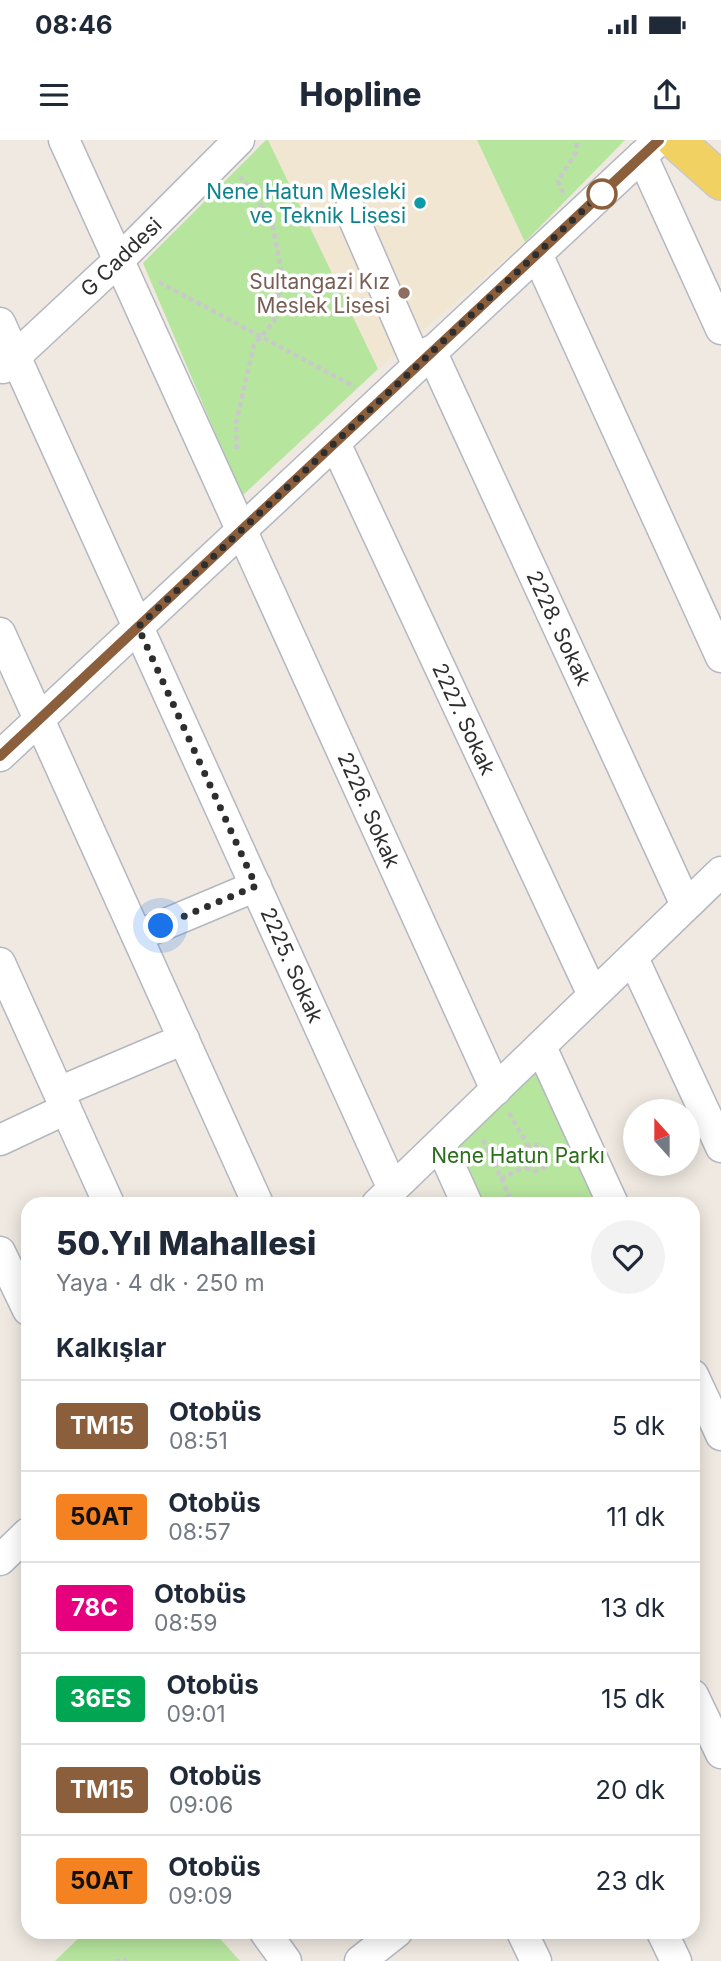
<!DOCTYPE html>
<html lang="tr">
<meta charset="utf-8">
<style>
:root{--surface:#fff;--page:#f2f2f3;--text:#1f2937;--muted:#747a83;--line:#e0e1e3}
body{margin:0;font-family:Inter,sans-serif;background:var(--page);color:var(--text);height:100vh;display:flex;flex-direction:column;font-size:26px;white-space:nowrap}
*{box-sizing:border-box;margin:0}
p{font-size:23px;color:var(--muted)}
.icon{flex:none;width:38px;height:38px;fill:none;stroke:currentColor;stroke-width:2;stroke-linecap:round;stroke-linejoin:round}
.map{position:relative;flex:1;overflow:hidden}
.side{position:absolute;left:21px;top:1057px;width:679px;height:742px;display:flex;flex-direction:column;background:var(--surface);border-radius:21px;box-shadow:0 4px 18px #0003}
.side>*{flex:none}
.badge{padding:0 14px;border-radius:5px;font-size:24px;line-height:46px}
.needle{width:46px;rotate:339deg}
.controls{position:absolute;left:623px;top:959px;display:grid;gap:14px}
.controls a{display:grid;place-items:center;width:77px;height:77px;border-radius:50%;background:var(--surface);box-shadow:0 4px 18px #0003;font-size:35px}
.you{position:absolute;width:35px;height:35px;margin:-18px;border:5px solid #fff;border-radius:50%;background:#1a73e8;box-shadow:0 0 0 10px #1a73e833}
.map>.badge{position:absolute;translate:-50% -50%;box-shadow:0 0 0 4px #fff}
h2{padding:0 35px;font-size:26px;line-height:63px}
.round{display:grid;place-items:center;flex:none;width:74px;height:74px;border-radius:37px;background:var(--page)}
.overview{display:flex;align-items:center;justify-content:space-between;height:119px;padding:0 35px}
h1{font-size:33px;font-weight:800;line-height:52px}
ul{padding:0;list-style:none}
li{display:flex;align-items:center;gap:21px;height:91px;padding:0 35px;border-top:2px solid var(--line)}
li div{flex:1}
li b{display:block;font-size:26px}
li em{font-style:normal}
li .badge{min-width:77px;font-weight:700;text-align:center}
.status{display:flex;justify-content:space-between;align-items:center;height:49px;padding:0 35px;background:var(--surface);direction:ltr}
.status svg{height:19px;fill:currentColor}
header{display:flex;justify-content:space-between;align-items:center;height:91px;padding:0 35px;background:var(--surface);font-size:32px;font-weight:800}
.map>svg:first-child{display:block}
.education{fill:#f0e6d1}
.green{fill:#b6e59e}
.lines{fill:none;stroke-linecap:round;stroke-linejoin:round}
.minor-casing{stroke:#b4b7c1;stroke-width:33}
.major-casing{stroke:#c9c9c9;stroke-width:40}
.path{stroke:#c9c9c9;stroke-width:4.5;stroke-dasharray:5 3.5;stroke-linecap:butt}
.minor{stroke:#fff;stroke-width:30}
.major{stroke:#f2d163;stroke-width:37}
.line-casing{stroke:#fff;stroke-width:16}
.line{stroke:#8b5e3c;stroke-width:10}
.walk{stroke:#2e2e2e;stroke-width:7;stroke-dasharray:0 12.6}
.stop-dot{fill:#fff;stroke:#8b5e3c;stroke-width:3.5}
.culture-dot{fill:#0f9aa8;stroke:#fff;stroke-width:2.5}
.education-dot{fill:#8d6e63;stroke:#fff;stroke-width:2.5}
.labels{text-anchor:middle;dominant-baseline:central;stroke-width:7;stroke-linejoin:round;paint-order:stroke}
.culture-label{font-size:21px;fill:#0d838f;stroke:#fff;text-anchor:end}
.street-label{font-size:21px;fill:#2e2e2e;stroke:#fff}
.education-label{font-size:21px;fill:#785e54;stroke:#fff;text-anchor:end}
.park-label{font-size:21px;fill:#2c6e1b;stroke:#fff}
</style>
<div class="status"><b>08:46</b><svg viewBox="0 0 49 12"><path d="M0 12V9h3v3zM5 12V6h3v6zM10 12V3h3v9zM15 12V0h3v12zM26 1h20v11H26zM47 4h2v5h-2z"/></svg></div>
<header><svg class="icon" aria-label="menu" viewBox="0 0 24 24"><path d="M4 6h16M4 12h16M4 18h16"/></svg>Hopline<svg class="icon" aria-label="share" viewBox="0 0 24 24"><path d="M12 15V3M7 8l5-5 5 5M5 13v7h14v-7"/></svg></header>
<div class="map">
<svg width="721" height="1821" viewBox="0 0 721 1821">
<rect width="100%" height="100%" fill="#efe9e1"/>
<path class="education" d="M 268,0 L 477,0 L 525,102 L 378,229 Z"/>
<g class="green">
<path d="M 266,0 L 268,0 L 378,229 L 242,356 L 143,123 Z"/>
<path d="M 477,0 L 625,0 L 525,102 Z"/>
<path d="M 534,927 L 598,1064 L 480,1064 L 454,1009 Z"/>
<path d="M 85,1792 L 214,1792 L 240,1821 L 55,1821 Z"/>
</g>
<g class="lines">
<g class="minor-casing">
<g id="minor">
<path d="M 64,0 L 496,950"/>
<path d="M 642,16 L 721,189"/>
<path d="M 350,70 L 417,224"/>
<path d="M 537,114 L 721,517"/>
<path d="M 0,183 L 393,1049"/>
<path d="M 431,211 L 686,765"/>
<path d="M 3,228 L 119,120 L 239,0"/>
<path d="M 335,303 L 593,855"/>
<path d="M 0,493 L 258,1064"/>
<path d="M 0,616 L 659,0"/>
<path d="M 137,796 L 256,746"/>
<path d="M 633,818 L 721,1007"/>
<path d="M 0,823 L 109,1064"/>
<path d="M 541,907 L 613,1064"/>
<path d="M 59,952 L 184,899"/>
<path d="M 0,1000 L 66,969"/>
<path d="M 440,1004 L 467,1064"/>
<path d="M 377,1064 L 721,732"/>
<path d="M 0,1112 L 28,1170"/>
<path d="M 693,1235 L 721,1295"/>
<path d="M 0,1420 L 28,1393"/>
<path d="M 693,1555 L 721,1613"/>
<path d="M 265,1792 L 286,1821"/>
<path d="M 522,1792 L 536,1821"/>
<path d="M 662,1792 L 676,1821"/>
<path d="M 360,1821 L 397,1792"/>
</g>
</g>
<g class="major-casing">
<path id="major" d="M 675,0 L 721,41"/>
</g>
<g class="path">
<path d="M 563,53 L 558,41 L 576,12 L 577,0"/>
<path d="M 159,142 L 355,247"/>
<path d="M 237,309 L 236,283 L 254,205 L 274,181 L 282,135 L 273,87 L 251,49 L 240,37"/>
<path d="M 509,973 L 528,1006"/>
<path d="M 483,1000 L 513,1064"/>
<circle cx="535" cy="1018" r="13"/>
<path d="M 501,1039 L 524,1027"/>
<path d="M 115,1821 L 127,1820"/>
</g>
<use href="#minor" class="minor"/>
<use href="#major" class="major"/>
</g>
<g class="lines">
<g class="line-casing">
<path id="line" d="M 0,616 L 659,0"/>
</g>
<use href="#line" class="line"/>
<path class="walk" d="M 161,786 L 256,746 L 138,487 L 607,48 L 602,54"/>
</g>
<circle class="stop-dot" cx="602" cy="54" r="14"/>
<circle class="culture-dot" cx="420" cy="63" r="7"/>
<circle class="education-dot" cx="404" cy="153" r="7"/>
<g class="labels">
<g class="culture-label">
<text x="406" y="51">Nene Hatun Mesleki<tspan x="406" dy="24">ve Teknik Lisesi</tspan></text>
</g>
<g class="street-label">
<text transform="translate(121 117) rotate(-44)">G Caddesi</text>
<text transform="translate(559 488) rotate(65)">2228. Sokak</text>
<text transform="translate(464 579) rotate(65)">2227. Sokak</text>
<text transform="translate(369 670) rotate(66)">2226. Sokak</text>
<text transform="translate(292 825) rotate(66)">2225. Sokak</text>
</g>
<g class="education-label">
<text x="390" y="141">Sultangazi Kız<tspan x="390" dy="24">Meslek Lisesi</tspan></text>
</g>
<g class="park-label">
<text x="518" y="1015">Nene Hatun Parkı</text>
</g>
</g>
</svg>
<div class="controls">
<a><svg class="needle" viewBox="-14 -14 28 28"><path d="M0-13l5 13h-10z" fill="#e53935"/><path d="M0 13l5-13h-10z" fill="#747a83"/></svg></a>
</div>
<div class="you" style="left:161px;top:786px"></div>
<section class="side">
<div class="overview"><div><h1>50.Yıl Mahallesi</h1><p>Yaya · 4 dk · 250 m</p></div><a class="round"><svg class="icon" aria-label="heart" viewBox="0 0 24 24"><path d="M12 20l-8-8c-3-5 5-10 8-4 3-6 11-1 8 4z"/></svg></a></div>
<h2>Kalkışlar</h2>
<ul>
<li><span class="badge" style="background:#8b5e3c;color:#fff">TM15</span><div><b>Otobüs</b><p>08:51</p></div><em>5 dk</em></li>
<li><span class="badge" style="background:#f58220;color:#111">50AT</span><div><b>Otobüs</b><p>08:57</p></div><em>11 dk</em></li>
<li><span class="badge" style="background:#e6007e;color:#fff">78C</span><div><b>Otobüs</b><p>08:59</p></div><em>13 dk</em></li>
<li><span class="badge" style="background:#00a651;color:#fff">36ES</span><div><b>Otobüs</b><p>09:01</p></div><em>15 dk</em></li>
<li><span class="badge" style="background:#8b5e3c;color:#fff">TM15</span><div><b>Otobüs</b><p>09:06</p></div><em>20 dk</em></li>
<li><span class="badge" style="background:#f58220;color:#111">50AT</span><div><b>Otobüs</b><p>09:09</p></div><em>23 dk</em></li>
</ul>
</section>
</div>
